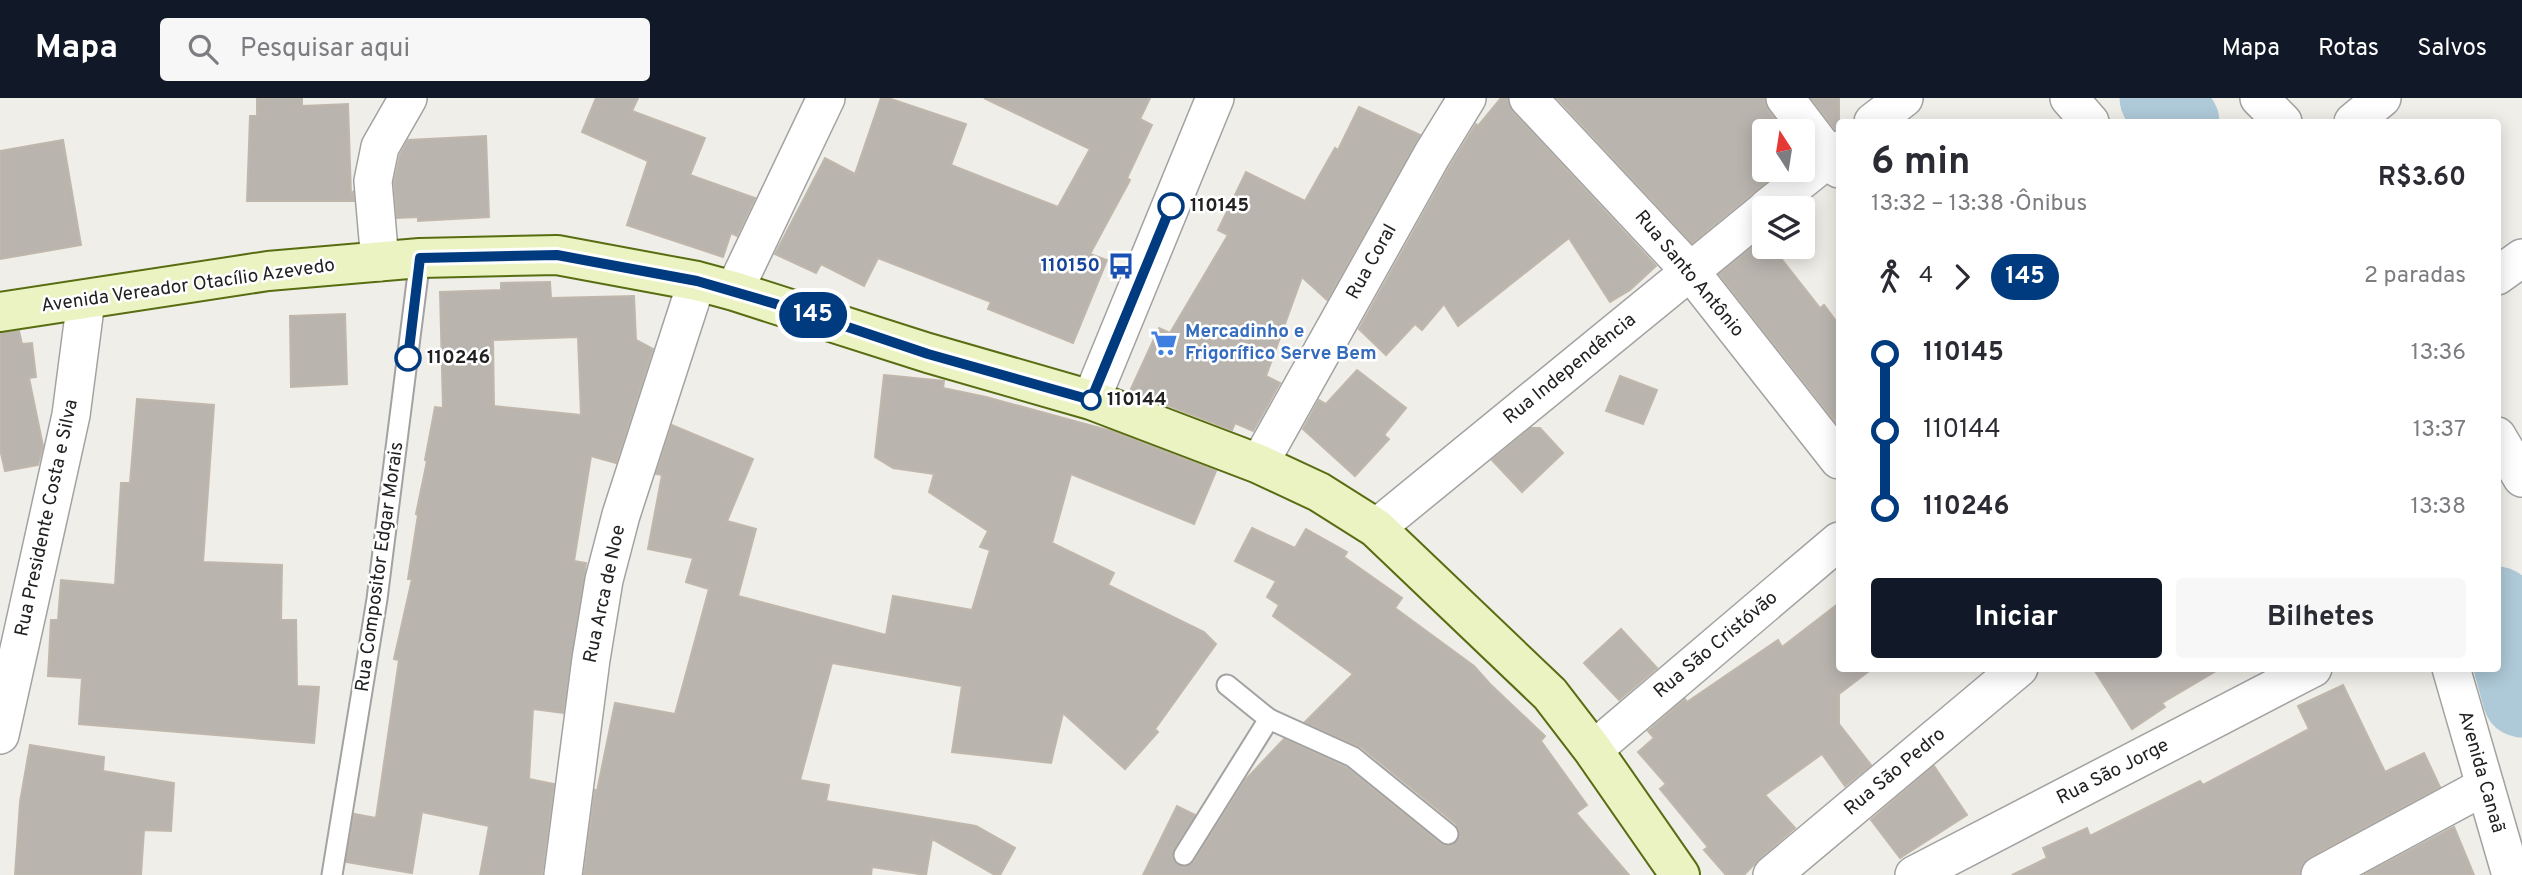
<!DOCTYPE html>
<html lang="pt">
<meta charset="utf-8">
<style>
:root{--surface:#fff;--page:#f7f7f7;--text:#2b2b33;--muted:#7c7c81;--accent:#111827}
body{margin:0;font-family:Overpass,sans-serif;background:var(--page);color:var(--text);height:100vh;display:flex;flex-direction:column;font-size:26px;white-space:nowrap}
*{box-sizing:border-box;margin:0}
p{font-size:23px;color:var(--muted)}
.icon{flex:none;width:38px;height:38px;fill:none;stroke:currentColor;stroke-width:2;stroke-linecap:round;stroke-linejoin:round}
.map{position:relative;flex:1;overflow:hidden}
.sheet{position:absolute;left:1836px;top:21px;width:665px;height:553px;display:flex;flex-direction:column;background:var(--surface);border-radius:7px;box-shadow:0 4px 18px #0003}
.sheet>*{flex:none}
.badge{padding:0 14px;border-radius:23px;font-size:24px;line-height:46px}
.needle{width:46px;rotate:348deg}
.controls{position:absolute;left:1752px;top:21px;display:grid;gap:14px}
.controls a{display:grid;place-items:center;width:63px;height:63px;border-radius:7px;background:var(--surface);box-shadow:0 4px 18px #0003;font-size:35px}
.map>.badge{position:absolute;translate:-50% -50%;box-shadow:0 0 0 4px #fff}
.legs{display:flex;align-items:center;gap:10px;height:77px;padding:0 35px;font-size:23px}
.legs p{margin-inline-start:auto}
.head{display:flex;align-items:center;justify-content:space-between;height:119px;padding:0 35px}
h1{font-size:38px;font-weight:700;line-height:52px}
.primary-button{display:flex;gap:14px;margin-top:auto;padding:14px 35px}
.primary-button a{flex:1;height:80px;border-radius:7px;background:var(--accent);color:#fff;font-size:28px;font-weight:700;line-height:80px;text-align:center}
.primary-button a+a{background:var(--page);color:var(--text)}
ul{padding:0 35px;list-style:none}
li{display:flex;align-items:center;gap:24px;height:77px;font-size:26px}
li i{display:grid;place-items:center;width:10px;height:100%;margin:0 9px;background:currentColor}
li i::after{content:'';width:18px;height:18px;margin:-9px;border:5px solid;border-radius:50%;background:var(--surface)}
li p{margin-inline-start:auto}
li:first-child i{background:linear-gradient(#0000 50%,currentColor 0)}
li:last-child i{background:linear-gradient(currentColor 50%,#0000 0)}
header{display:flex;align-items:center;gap:42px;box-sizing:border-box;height:98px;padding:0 35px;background:var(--accent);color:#fff}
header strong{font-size:33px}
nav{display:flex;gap:38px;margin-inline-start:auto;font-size:24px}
.search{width:490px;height:63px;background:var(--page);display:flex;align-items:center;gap:18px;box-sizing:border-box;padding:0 24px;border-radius:7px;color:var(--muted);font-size:26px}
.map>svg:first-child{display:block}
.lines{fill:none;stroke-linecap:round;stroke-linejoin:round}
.river{stroke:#aec9d8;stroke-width:79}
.building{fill:#b9b4ae;stroke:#c0b7ac;stroke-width:2;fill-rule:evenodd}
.lane-casing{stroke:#a2a2a2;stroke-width:23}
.street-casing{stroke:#a2a2a2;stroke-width:40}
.secondary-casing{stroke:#586d12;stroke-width:42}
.lane{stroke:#fff;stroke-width:19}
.street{stroke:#fff;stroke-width:37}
.secondary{stroke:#ebf3c3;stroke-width:38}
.line-1-casing{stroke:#fff;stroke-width:16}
.line-1{stroke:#003b80;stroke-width:10}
.stop-1-dot{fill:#fff;stroke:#003b80;stroke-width:3.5}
.labels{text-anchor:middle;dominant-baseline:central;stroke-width:5;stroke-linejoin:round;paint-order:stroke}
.stop-label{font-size:19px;font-weight:bold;fill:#212121;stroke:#fff;text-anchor:start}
.street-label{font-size:19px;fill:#212121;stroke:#fff}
.transit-label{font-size:19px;font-weight:bold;fill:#164399;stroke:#fff;text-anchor:end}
.shop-label{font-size:19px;font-weight:bold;fill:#366cbe;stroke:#fff;text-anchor:start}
</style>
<header>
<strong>Mapa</strong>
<div class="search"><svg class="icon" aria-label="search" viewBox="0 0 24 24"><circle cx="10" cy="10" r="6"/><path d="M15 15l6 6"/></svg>Pesquisar aqui</div>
<nav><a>Mapa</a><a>Rotas</a><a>Salvos</a></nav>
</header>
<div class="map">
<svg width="2522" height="777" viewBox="0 0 2522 777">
<rect width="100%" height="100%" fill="#f0eee8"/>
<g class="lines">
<g class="river">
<path d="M 2159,0 L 2180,24"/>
<path d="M 2497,508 L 2522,600"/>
</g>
</g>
<g class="building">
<path d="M 257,0 L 302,0 L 302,8 L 348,6 L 351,97 L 353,94 L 354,103 L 247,103 L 250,18 L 257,18 Z"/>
<path d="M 596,0 L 638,0 L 632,13 L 705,40 L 690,77 L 755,100 L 737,138 L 731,135 L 723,159 L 627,127 L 648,63 L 582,34 Z"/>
<path d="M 881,0 L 888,0 L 966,26 L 951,67 L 1058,109 L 1090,51 L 984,0 L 1150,0 L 1140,21 L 1152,27 L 1127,80 L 1130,82 L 1090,156 L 1107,162 L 1073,245 L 988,211 L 991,204 L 878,160 L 864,188 L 821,166 L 816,175 L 775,156 L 825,60 L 855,76 Z"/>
<path d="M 1501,0 L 1508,0 L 1513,14 L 1656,168 L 1630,192 L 1610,204 L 1569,140 L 1458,228 L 1444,206 L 1422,232 L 1415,226 L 1386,257 L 1359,231 L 1450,68 L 1476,26 L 1478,28 Z"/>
<path d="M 1557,0 L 1764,0 L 1768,12 L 1784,33 L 1764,33 L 1764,72 L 1781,72 L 1692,145 Z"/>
<path d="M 1811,0 L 1839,0 L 1839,32 L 1835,31 Z"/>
<path d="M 1359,9 L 1420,37 L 1327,202 L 1302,179 L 1266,278 L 1280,285 L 1253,333 L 1235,325 L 1232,332 L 1130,293 L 1159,230 L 1170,235 L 1228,137 L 1218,132 L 1246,74 L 1305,103 L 1335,50 L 1338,52 Z"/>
<path d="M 486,38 L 489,119 L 418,123 L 418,119 L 397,120 L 394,84 L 400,57 L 408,42 Z"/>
<path d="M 63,42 L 81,147 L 0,161 L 0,53 Z"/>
<path d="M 1764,140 L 1764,149 L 1772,149 L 1820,210 L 1824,207 L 1839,227 L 1839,328 L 1719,176 Z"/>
<path d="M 550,184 L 551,200 L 634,198 L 636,242 L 653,251 L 616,365 L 591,358 L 574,463 L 586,465 L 563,615 L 533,611 L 529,681 L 554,686 L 542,777 L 480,777 L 489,728 L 422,714 L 412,775 L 346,764 L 354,716 L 376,720 L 399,562 L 394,561 L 412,481 L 408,481 L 418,417 L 416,416 L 427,363 L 425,362 L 435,309 L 443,310 L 440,194 L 501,192 L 501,185 ZM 578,239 L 581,317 L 494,308 L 493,242 Z"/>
<path d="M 345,216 L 347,286 L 291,289 L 290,218 Z"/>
<path d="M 19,233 L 22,246 L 32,245 L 36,279 L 29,280 L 43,348 L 38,367 L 5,373 L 0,351 L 0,235 Z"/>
<path d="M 1357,272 L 1406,310 L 1384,337 L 1389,341 L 1355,378 L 1303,331 L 1319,302 L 1326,306 Z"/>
<path d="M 884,277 L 944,283 L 943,290 L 986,299 L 1111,333 L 1216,373 L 1194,426 L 1071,376 L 1052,445 L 1114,475 L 1108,487 L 1204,534 L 1216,546 L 1155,631 L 1158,634 L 1125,671 L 1063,615 L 1051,665 L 952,654 L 962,588 L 832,565 L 800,682 L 829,687 L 826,703 L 976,728 L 1015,750 L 1000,777 L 995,777 L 932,741 L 926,777 L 872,769 L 871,777 L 584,777 L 595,692 L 597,693 L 615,605 L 675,616 L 709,491 L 686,484 L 693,460 L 648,451 L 662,377 L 656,376 L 672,327 L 753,361 L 727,423 L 756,431 L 738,498 L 886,537 L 893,498 L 972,512 L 990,452 L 980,449 L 988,433 L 929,394 L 934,376 L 893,370 L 875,359 Z"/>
<path d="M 1620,278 L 1657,292 L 1643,326 L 1606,313 Z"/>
<path d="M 137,301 L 214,307 L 203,464 L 282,467 L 281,522 L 296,522 L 297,588 L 319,589 L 314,645 L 79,626 L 82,580 L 48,578 L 51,522 L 58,522 L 61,482 L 115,487 L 121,385 L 130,385 Z"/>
<path d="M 1531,330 L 1540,330 L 1563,355 L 1522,394 L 1492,362 Z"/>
<path d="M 1252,430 L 1295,450 L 1306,431 L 1347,454 L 1344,459 L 1402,500 L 1395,510 L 1474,568 L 1490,586 L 1545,638 L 1541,643 L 1587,707 L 1576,715 L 1629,777 L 1143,777 L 1177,708 L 1195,717 L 1174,751 L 1173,762 L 1183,769 L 1194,764 L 1246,681 L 1284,641 L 1347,670 L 1441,746 L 1452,748 L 1460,739 L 1460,732 L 1456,726 L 1361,649 L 1305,624 L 1353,576 L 1273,518 L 1279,507 L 1267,499 L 1276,483 L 1235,463 Z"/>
<path d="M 1839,505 L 1839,570 L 1873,570 L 1839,596 L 1839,626 L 1871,667 L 1845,688 L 1822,656 L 1765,697 L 1795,730 L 1759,761 L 1744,777 L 1726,777 L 1704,752 L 1708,749 L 1660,691 L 1666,686 L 1638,654 L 1654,640 L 1648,633 L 1685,601 L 1687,604 L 1778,542 L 1782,549 Z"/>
<path d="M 1621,531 L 1657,570 L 1619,602 L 1584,565 Z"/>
<path d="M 2093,570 L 2221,570 L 2162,605 L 2165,609 L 2132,631 Z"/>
<path d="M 2343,587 L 2385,674 L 2424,655 L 2440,689 L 2310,759 L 2302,767 L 2299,777 L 2012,777 L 2047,760 L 2043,750 L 2087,730 L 2090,738 L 2200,683 L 2203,687 L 2309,631 L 2298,608 Z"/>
<path d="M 30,647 L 104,659 L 103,673 L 174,685 L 171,733 L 144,732 L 141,777 L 15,777 L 20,704 Z"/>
<path d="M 1934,668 L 1967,717 L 1900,760 L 1871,722 Z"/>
<path d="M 2454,729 L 2474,777 L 2364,777 Z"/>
</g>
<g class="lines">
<g class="lane-casing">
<g id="lane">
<path d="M 1227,587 L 1269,621"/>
<path d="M 1184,757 L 1269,621 L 1353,659 L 1448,736"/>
<path d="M 332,777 L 377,501 L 420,160"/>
</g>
</g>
<g class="street-casing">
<g id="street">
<path d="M 1528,0 L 1690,173 L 1839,362"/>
<path d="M 1785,0 L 1839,71"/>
<path d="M 2069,0 L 2090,24"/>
<path d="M 2259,0 L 2283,24"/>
<path d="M 1873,24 L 1904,0"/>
<path d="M 2353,24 L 2382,0"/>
<path d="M 1767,110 L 1839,52"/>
<path d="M 380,164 L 373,83 L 380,49 L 408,0"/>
<path d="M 2497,178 L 2522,160"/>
<path d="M 734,193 L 826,0"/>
<path d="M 1091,302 L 1215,0"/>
<path d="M 2497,338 L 2522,380"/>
<path d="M 1259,366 L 1432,57 L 1467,0"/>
<path d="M 1376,430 L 1764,113"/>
<path d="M 2451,570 L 2511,777"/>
<path d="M 0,637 L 71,317 L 86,202"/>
<path d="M 1593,652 L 1839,443"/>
<path d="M 563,777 L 591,561 L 604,482 L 621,417 L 697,183"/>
<path d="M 1772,777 L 2019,570"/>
<path d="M 1914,777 L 2313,570"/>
<path d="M 2320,777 L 2485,688"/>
</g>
</g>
<g class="secondary-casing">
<path id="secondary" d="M 0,214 L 268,173 L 420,160 L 557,157 L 697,183 L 734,193 L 928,255 L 1091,302 L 1259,366 L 1319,394 L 1376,430 L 1550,596 L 1593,652 L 1680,777"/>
</g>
<use href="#lane" class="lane"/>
<use href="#street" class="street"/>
<use href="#secondary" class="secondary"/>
</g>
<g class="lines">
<g class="line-1-casing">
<path id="line-1" d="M 408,260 L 420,160 L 557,157 L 697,183 L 800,213 L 928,256 L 1091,302 L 1171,108"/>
</g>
<use href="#line-1" class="line-1"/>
</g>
<defs>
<g id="bus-bare" transform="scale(2.1)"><path d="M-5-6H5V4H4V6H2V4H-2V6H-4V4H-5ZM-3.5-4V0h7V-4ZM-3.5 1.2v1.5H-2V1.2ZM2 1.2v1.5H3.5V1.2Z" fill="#1a4fb4" stroke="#fff" stroke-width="2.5" paint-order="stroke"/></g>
<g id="supermarket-bare" transform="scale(2.1)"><path d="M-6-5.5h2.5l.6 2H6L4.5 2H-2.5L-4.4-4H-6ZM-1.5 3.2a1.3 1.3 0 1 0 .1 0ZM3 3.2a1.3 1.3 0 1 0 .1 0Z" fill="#3f7fe0" stroke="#fff" stroke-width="2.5" paint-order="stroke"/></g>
</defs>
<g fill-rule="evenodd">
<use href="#bus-bare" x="1121" y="168"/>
<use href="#supermarket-bare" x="1164" y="245"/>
</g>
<g class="stop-1-dot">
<circle cx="1171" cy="108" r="12"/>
<circle cx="408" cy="260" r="12"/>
<circle cx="1091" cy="302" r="9"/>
</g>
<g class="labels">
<g class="stop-label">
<text x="1190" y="108">110145</text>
<text x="427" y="260">110246</text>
<text x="1107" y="302">110144</text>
</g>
<g class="street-label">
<text transform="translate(1372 164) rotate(-61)">Rua Coral</text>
<text transform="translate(1689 176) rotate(50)">Rua Santo Antônio</text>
<text transform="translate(188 188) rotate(-8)">Avenida Vereador Otacílio Azevedo</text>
<text transform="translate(1570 271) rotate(-39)">Rua Independência</text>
<text transform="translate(47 420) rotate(-78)">Rua Presidente Costa e Silva</text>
<text transform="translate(380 469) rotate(-82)">Rua Compositor Edgar Morais</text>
<text transform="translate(605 496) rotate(-78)">Rua Arca de Noe</text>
<text transform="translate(1716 547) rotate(-40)">Rua São Cristóvão</text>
<text transform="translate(1895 674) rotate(-40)">Rua São Pedro</text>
<text transform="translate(2113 674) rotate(-27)">Rua São Jorge</text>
<text transform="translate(2481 674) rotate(74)">Avenida Canaã</text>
</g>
<g class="transit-label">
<text x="1100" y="168">110150</text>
</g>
<g class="shop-label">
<text x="1185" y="234">Mercadinho e<tspan x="1185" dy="22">Frigorífico Serve Bem</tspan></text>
</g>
</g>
</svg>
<div class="controls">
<a><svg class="needle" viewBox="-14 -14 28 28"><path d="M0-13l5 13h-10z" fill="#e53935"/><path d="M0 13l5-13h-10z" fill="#7c7c81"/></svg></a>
<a><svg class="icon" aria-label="layers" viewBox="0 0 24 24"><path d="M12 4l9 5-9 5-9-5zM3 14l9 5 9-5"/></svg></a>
</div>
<b class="badge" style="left:813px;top:217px;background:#003b80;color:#fff">145</b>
<section class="sheet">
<div class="head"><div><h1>6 min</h1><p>13:32 – 13:38 · Ônibus</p></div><b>R$3.60</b></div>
<div class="legs"><svg class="icon" aria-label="walk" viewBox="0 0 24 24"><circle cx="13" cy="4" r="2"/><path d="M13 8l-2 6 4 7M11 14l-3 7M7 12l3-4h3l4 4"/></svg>4<svg class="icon" aria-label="forward" viewBox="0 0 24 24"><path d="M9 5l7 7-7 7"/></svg><b class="badge" style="background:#003b80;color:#fff">145</b><p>2 paradas</p></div>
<ul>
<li><i style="color:#003b80"></i><b>110145</b><p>13:36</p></li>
<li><i style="color:#003b80"></i><span>110144</span><p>13:37</p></li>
<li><i style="color:#003b80"></i><b>110246</b><p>13:38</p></li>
</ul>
<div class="primary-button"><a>Iniciar</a><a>Bilhetes</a></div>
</section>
</div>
